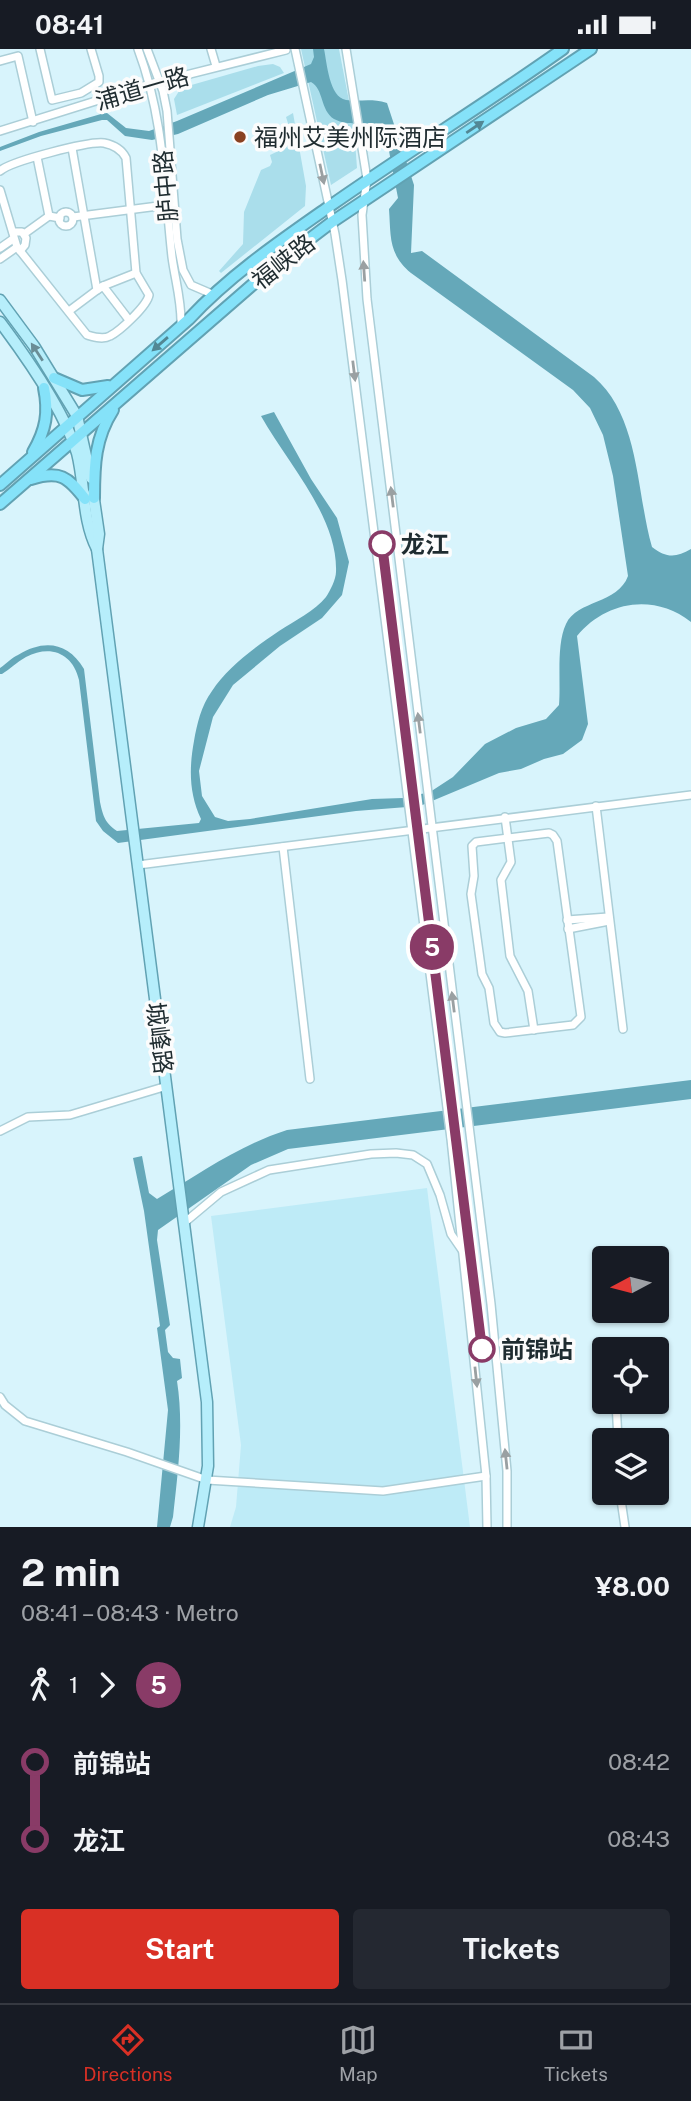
<!DOCTYPE html>
<meta charset="utf-8">
<style>
:root{--surface:#171b24;--page:#242831;--text:#f1f3f6;--muted:#9ea1a6;--line:#363941;--accent:#d93025}
body{margin:0;font-family:"Public Sans","Noto Sans SC",sans-serif;background:var(--page);color:var(--text);height:100vh;display:flex;flex-direction:column;font-size:26px;white-space:nowrap}
*{box-sizing:border-box;margin:0}
p{font-size:23px;color:var(--muted)}
.icon{flex:none;width:38px;height:38px;fill:none;stroke:currentColor;stroke-width:2;stroke-linecap:round;stroke-linejoin:round}
.map{position:relative;height:1478px;overflow:hidden}
.drawer{display:flex;flex-direction:column;background:var(--surface);flex:1}
.drawer>*{flex:none}
.badge{padding:0 14px;border-radius:23px;font-size:24px;line-height:46px}
.needle{width:46px;rotate:263deg}
.buttons{position:absolute;left:592px;top:1197px;display:grid;gap:14px}
.buttons a{display:grid;place-items:center;width:77px;height:77px;border-radius:7px;background:var(--surface);box-shadow:0 2px 5px #0004;font-size:35px}
.map>.badge{position:absolute;translate:-50% -50%;box-shadow:0 0 0 4px #fff}
.legs{display:flex;align-items:center;gap:10px;height:77px;padding:0 21px;font-size:23px}
.legs p{margin-inline-start:auto}
.headline{display:flex;align-items:center;justify-content:space-between;height:119px;padding:0 21px}
h1{font-size:38px;font-weight:700;line-height:52px}
.primary-button{display:flex;gap:14px;margin-top:auto;padding:14px 21px}
.primary-button a{flex:1;height:80px;border-radius:7px;background:var(--accent);color:#fff;font-size:28px;font-weight:700;line-height:80px;text-align:center}
.primary-button a+a{background:var(--page);color:var(--text)}
ul{padding:0 21px;list-style:none}
li{display:flex;align-items:center;gap:24px;height:77px;font-size:26px}
li i{display:grid;place-items:center;width:10px;height:100%;margin:0 9px;background:currentColor}
li i::after{content:'';width:18px;height:18px;margin:-9px;border:5px solid;border-radius:50%;background:var(--surface)}
li p{margin-inline-start:auto}
li:first-child i{background:linear-gradient(#0000 50%,currentColor 0)}
li:last-child i{background:linear-gradient(currentColor 50%,#0000 0)}
.status{display:flex;justify-content:space-between;align-items:center;height:49px;padding:0 35px;background:var(--surface);direction:ltr}
.status svg{height:19px;fill:currentColor}
.tabs{display:flex;justify-content:space-around;align-items:center;height:98px;border-top:2px solid var(--line);background:var(--surface);font-size:19px;color:var(--muted)}
.tabs a{display:grid;justify-items:center;gap:4px}
.tabs .current{color:var(--accent)}
.map>svg:first-child{display:block}
.built{fill:#beebf7}
.green{fill:#aadeeb}
.water{fill:#65a8b9}
.lines{fill:none;stroke-linecap:round;stroke-linejoin:round}
.minor-casing{stroke:#abced7;stroke-width:10}
.major-casing{stroke:#61a2b3;stroke-width:13}
.highway-casing{stroke:#61a2b3;stroke-width:14}
.minor{stroke:#fff;stroke-width:7}
.major{stroke:#b6eefb;stroke-width:10}
.highway{stroke:#85e2f9;stroke-width:10}
.oneway{fill:#528794}
.oneway2{fill:#9aa0a2}
.oneway3{fill:#6a8d96}
.line-1-casing{stroke:#fff;stroke-width:16}
.line-1{stroke:#893b67;stroke-width:10}
.poi-dot{fill:#894121;stroke:#fcfcfc;stroke-width:2.5}
.stop-1-dot{fill:#fff;stroke:#893b67;stroke-width:3.5}
.labels{text-anchor:middle;dominant-baseline:central;stroke-width:7;stroke-linejoin:round;paint-order:stroke}
.street-label{font-size:24px;fill:#1f2c30;stroke:#fcfcfc}
.poi-label{font-size:24px;fill:#1f2c30;stroke:#fcfcfc;text-anchor:start}
.stop-label{font-size:24px;font-weight:bold;fill:#1f2c30;stroke:#fcfcfc;text-anchor:start}
</style>
<div class="status"><b>08:41</b><svg viewBox="0 0 49 12"><path d="M0 12V9h3v3zM5 12V6h3v6zM10 12V3h3v9zM15 12V0h3v12zM26 1h20v11H26zM47 4h2v5h-2z"/></svg></div>
<div class="map">
<svg width="691" height="1478" viewBox="0 0 691 1478">
<rect width="100%" height="100%" fill="#d8f4fc"/>
<path class="built" d="M 427,1139 L 470,1478 L 230,1478 L 236,1458 L 241,1396 L 211,1167 Z"/>
<g class="green">
<path d="M 301,0 L 339,0 L 354,78 L 357,119 L 331,136 Z"/>
<path d="M 273,15 L 280,18 L 284,24 L 177,66 L 174,50 L 181,39 L 258,17 Z"/>
<path d="M 293,64 L 306,137 L 305,157 L 221,224 L 219,222 L 243,195 L 244,163 L 261,121 L 270,117 L 272,113 L 270,106 L 287,98 L 291,84 L 286,68 Z"/>
</g>
<g class="water">
<path d="M 313,0 L 324,0 C 327,14 329,48 346,51 C 361,53 370,49 387,54 L 414,136 L 411,204 L 422,202 L 594,328 C 640,368 636,443 652,498 C 666,509 676,509 691,500 L 691,573 C 654,544 606,552 577,587 L 588,675 L 582,691 L 563,705 L 544,710 L 521,720 L 499,724 L 420,757 L 356,762 L 118,794 L 103,782 L 96,772 L 79,631 C 73,604 50,595 26,608 C 17,613 10,620 2,625 L 0,625 L 0,619 C 6,615 11,609 18,606 C 44,590 68,593 84,620 L 100,753 C 103,767 105,774 117,782 L 199,774 L 201,770 C 189,745 189,719 194,692 C 197,675 201,657 212,642 C 227,619 255,598 279,582 C 294,572 315,562 326,548 C 330,542 336,530 336,523 C 338,467 287,414 261,367 L 274,363 L 311,430 L 337,469 L 349,513 L 342,546 L 322,569 L 280,597 L 233,636 L 213,668 L 199,722 L 202,747 L 215,768 L 228,772 L 250,770 L 372,750 L 403,749 L 430,743 L 453,728 L 485,695 L 516,679 L 546,670 L 559,656 C 561,632 556,596 566,575 C 577,551 618,555 628,527 L 613,427 L 603,386 L 590,359 L 573,341 L 411,224 C 388,205 391,187 389,160 L 398,149 L 384,76 C 368,72 349,78 334,70 C 320,61 324,40 311,33 L 268,46 L 178,85 L 152,91 L 125,87 L 107,71 L 102,71 L 41,87 L 0,102 L 0,98 L 39,83 L 101,65 L 107,64 L 126,79 L 149,82 L 177,72 L 311,15 L 314,8 Z"/>
<path d="M 691,1031 L 691,1050 L 288,1100 L 251,1116 L 158,1181 L 157,1191 L 170,1276 L 165,1281 L 168,1303 L 173,1309 L 180,1310 L 182,1329 L 177,1332 C 184,1377 178,1422 173,1468 L 170,1478 L 157,1478 L 168,1361 L 157,1279 L 160,1277 L 144,1162 L 133,1109 L 142,1107 L 149,1144 L 157,1150 C 201,1124 238,1097 287,1081 Z"/>
</g>
<g class="lines">
<g class="minor-casing">
<g id="minor">
<path d="M 40,0 L 52,51 L 81,44 L 99,33 L 99,27 L 91,0"/>
<path d="M 138,0 C 164,69 164,135 172,208 C 175,231 182,253 181,277"/>
<path d="M 147,0 L 163,42 L 167,62 L 177,190 L 183,221 L 191,236 L 212,245"/>
<path d="M 211,0 L 216,17"/>
<path d="M 295,0 L 335,185 L 342,231 L 451,1090 L 486,1427 L 487,1478"/>
<path d="M 346,0 L 367,130 L 362,166 L 367,250 L 491,1255 L 507,1422 L 507,1478"/>
<path d="M 0,12 L 18,7 L 33,73"/>
<path d="M 0,82 L 150,35 L 286,1"/>
<path d="M 72,99 L 97,241 L 103,237 L 129,271"/>
<path d="M 37,108 L 49,167"/>
<path d="M 0,122 C 11,112 89,92 104,94 C 114,96 122,101 126,109 L 136,224 L 149,246 C 147,257 120,282 110,287 C 103,291 94,288 87,286 L 17,198 L 0,141"/>
<circle cx="66" cy="170" r="7"/>
<path d="M 73,168 L 166,156"/>
<path d="M 13,183 L 22,183 L 26,189 L 25,196 L 20,202"/>
<path d="M 24,185 L 49,167 L 60,169"/>
<path d="M 0,199 L 13,190"/>
<path d="M 0,210 L 17,198"/>
<path d="M 103,237 L 136,224"/>
<path d="M 69,262 L 97,241"/>
<path d="M 596,757 L 623,980"/>
<path d="M 505,768 L 511,813 L 501,831 L 510,907 L 528,942 L 534,981"/>
<path d="M 549,784 L 553,786 L 557,792 L 581,968 L 573,976 L 505,984 L 500,983 L 494,974 L 489,939 L 482,925 L 471,845 L 474,827 L 472,797 L 476,793 Z"/>
<path d="M 283,798 L 310,1030"/>
<path d="M 138,816 L 691,746"/>
<path d="M 567,871 L 608,868"/>
<path d="M 568,880 L 609,872"/>
<path d="M 0,1082 L 28,1068 L 70,1066 L 167,1037"/>
<path d="M 184,1174 L 221,1143 L 269,1121 L 371,1105 L 396,1104 L 413,1106 L 427,1115 L 440,1146 L 451,1185 L 462,1201"/>
<path d="M 0,1348 L 5,1356 L 25,1372 L 127,1403 L 207,1431 L 383,1442 L 486,1427"/>
<path d="M 616,1353 L 618,1391"/>
<path d="M 620,1444 L 625,1478"/>
</g>
</g>
<g class="major-casing">
<g id="major">
<path d="M 0,251 L 34,297 L 77,367 L 91,429"/>
<path d="M 0,273 C 27,309 64,361 77,404 C 85,435 82,471 97,500"/>
<path d="M 93,444 L 99,485 L 97,500 L 207,1353 L 208,1417 L 198,1478"/>
</g>
</g>
<g class="highway-casing">
<g id="highway">
<path d="M 54,329 L 82,341 L 108,337"/>
<path d="M 33,403 C 46,381 49,363 44,339"/>
<path d="M 31,430 C 60,421 68,428 85,450"/>
<path d="M 0,436 L 189,270 C 230,226 280,192 330,157 C 407,103 487,54 563,0"/>
<path d="M 94,449 C 94,416 95,389 113,361"/>
<path d="M 0,455 L 274,217 L 332,173 L 591,0"/>
</g>
</g>
<use href="#minor" class="minor"/>
<use href="#major" class="major"/>
<use href="#highway" class="highway"/>
</g>
<defs><path id="oneway-solid" d="M-6-.8H1V-3.2L6.5 0L1 3.2V.8H-6Z" transform="scale(1.75)"/></defs>
<g class="oneway">
<use href="#oneway-solid" transform="translate(475 78) rotate(-34)"/>
<use href="#oneway-solid" transform="translate(160 295) rotate(139)"/>
</g>
<g class="oneway2">
<use href="#oneway-solid" transform="translate(322 125) rotate(78)"/>
<use href="#oneway-solid" transform="translate(364 222) rotate(-94)"/>
<use href="#oneway-solid" transform="translate(354 322) rotate(83)"/>
<use href="#oneway-solid" transform="translate(392 448) rotate(-97)"/>
<use href="#oneway-solid" transform="translate(419 674) rotate(-97)"/>
<use href="#oneway-solid" transform="translate(453 953) rotate(-97)"/>
<use href="#oneway-solid" transform="translate(476 1328) rotate(84)"/>
<use href="#oneway-solid" transform="translate(506 1410) rotate(-96)"/>
</g>
<use class="oneway3" href="#oneway-solid" transform="translate(37 303) rotate(-123)"/>
<g class="lines">
<g class="line-1-casing">
<path id="line-1" d="M 382,495 L 482,1300"/>
</g>
<use href="#line-1" class="line-1"/>
</g>
<circle class="poi-dot" cx="240" cy="88" r="7"/>
<g class="stop-1-dot">
<circle cx="382" cy="495" r="12"/>
<circle cx="482" cy="1300" r="12"/>
</g>
<g class="labels">
<g class="street-label">
<text transform="translate(142 39) rotate(-16)">浦道一路</text>
<text transform="translate(165 137) rotate(-95)">胪中路</text>
<text transform="translate(283 212) rotate(-38)">福峡路</text>
<text transform="translate(160 989) rotate(83)">城峰路</text>
</g>
<g class="poi-label">
<text x="254" y="88">福州艾美州际酒店</text>
</g>
<g class="stop-label">
<text x="401" y="495">龙江</text>
<text x="501" y="1300">前锦站</text>
</g>
</g>
</svg>
<div class="buttons">
<a><svg class="needle" viewBox="-14 -14 28 28"><path d="M0-13l5 13h-10z" fill="#e53935"/><path d="M0 13l5-13h-10z" fill="#9ea1a6"/></svg></a>
<a><svg class="icon" aria-label="locate" viewBox="0 0 24 24"><circle cx="12" cy="12" r="6"/><path d="M12 2v4M12 18v4M2 12h4M18 12h4"/></svg></a>
<a><svg class="icon" aria-label="layers" viewBox="0 0 24 24"><path d="M12 4l9 5-9 5-9-5zM3 14l9 5 9-5"/></svg></a>
</div>
<b class="badge" style="left:432px;top:898px;background:#893b67;color:#fff">5</b>
</div>
<section class="drawer">
<div class="headline"><div><h1>2 min</h1><p>08:41 – 08:43 · Metro</p></div><b>¥8.00</b></div>
<div class="legs"><svg class="icon" aria-label="walk" viewBox="0 0 24 24"><circle cx="13" cy="4" r="2"/><path d="M13 8l-2 6 4 7M11 14l-3 7M7 12l3-4h3l4 4"/></svg>1<svg class="icon" aria-label="forward" viewBox="0 0 24 24"><path d="M9 5l7 7-7 7"/></svg><b class="badge" style="background:#893b67;color:#fff">5</b></div>
<ul>
<li><i style="color:#893b67"></i><b>前锦站</b><p>08:42</p></li>
<li><i style="color:#893b67"></i><b>龙江</b><p>08:43</p></li>
</ul>
<div class="primary-button"><a>Start</a><a>Tickets</a></div>
</section>
<nav class="tabs">
<a class="current"><svg class="icon" aria-label="directions" viewBox="0 0 24 24"><path d="M12 3l9 9-9 9-9-9zM9 14v-3h6M13 9l2 2-2 2"/></svg>Directions</a>
<a><svg class="icon" aria-label="map" viewBox="0 0 24 24"><path d="M3 6l6-2 6 2 6-2v14l-6 2-6-2-6 2zM9 4v14M15 6v14"/></svg>Map</a>
<a><svg class="icon" aria-label="tickets" viewBox="0 0 24 24"><path d="M3 7h18v10H3zM15 7v10"/></svg>Tickets</a>
</nav>
